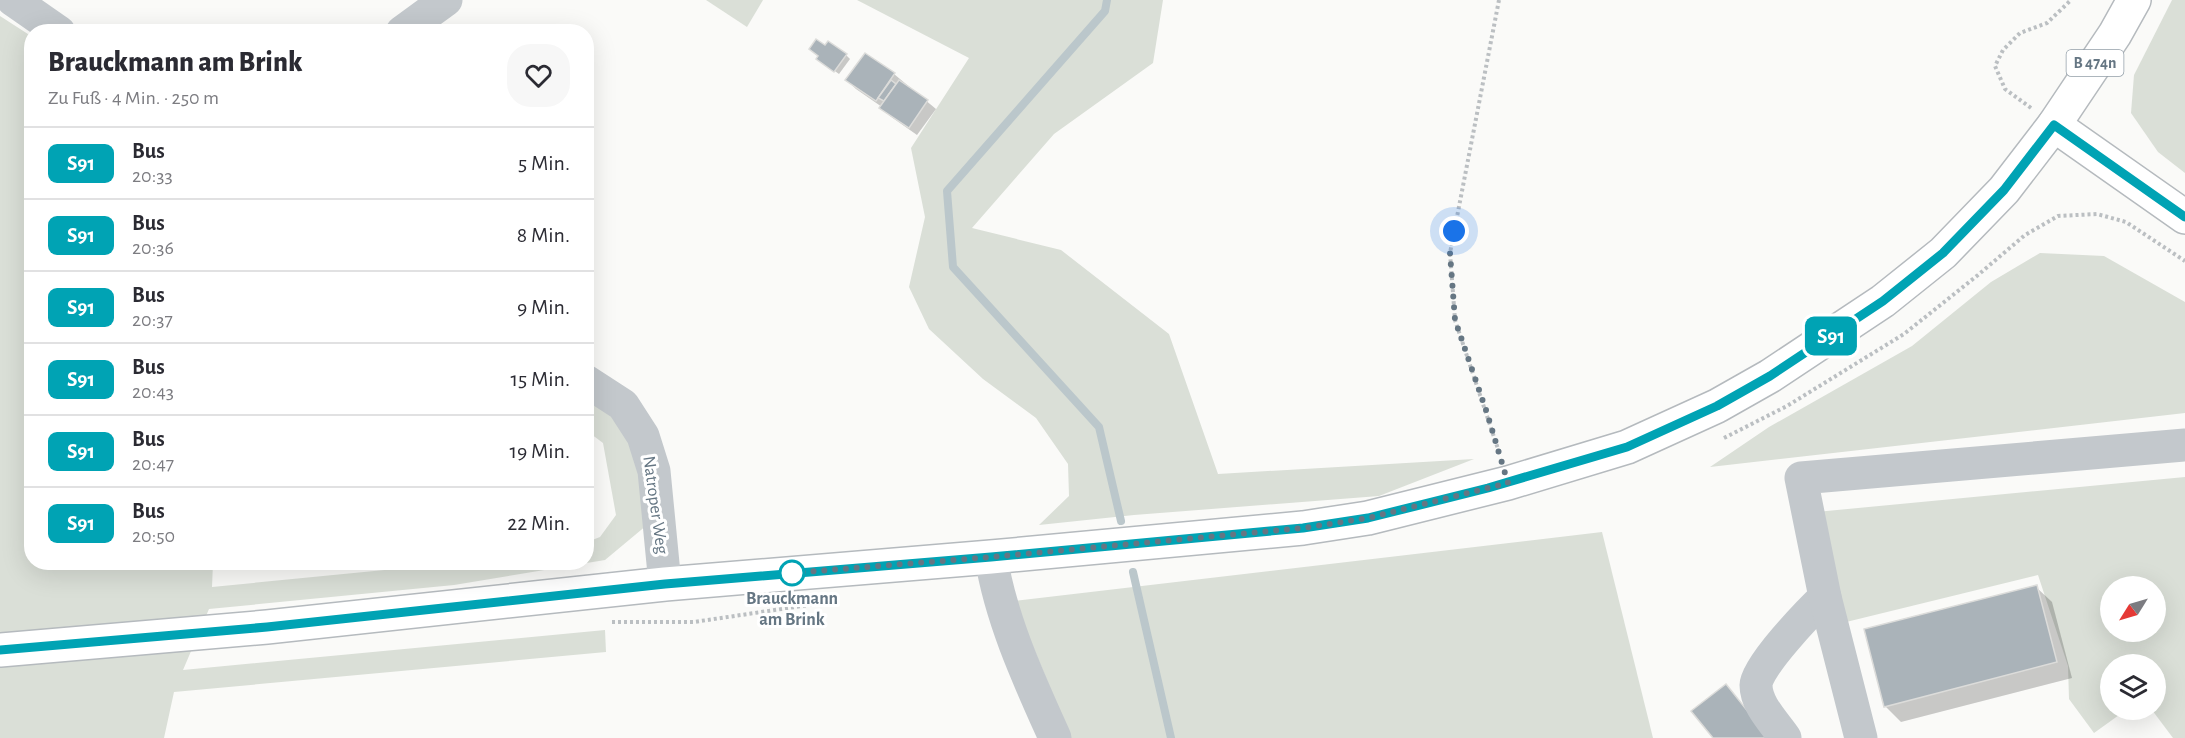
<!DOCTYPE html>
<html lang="de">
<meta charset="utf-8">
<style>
:root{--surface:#fff;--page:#f7f7f7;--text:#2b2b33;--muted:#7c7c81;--line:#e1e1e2}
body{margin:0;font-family:"Alegreya Sans",sans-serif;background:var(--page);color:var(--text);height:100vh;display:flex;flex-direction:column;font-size:22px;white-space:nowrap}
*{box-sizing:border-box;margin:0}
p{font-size:20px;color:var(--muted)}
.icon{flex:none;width:33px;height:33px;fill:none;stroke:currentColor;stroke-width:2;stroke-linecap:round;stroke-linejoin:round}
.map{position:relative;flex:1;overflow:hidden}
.side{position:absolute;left:24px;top:24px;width:570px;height:546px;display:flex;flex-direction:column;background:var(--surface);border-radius:24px;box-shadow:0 6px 24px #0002}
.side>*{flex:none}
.badge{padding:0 12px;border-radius:9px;font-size:21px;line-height:39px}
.needle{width:39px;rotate:233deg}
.buttons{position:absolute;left:2100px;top:576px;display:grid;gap:12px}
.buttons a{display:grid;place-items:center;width:66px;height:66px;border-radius:50%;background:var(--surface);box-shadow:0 6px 24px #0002;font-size:30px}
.you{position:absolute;width:30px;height:30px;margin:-15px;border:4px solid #fff;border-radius:50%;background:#1a73e8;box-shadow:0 0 0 9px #1a73e833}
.map>.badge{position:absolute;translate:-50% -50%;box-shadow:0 0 0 3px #fff}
.round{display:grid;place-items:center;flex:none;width:63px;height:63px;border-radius:24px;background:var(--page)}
.summary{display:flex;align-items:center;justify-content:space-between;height:102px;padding:0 24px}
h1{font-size:28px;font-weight:800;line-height:45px}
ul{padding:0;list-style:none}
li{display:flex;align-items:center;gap:18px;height:72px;padding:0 24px;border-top:2px solid var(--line)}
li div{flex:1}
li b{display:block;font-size:22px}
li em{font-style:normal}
li .badge{min-width:66px;font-weight:700;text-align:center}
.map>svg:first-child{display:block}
.green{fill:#dadfd7;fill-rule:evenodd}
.shadow{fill:#0003}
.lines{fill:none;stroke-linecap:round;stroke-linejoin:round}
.stream{stroke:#bbc7cb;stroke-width:8}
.building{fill:#aab3b9;stroke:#dcdcda;stroke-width:1.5}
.major-casing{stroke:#b5babe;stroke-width:36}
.path{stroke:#bbbfc2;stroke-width:4;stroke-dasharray:3 3;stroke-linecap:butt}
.minor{stroke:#c3c8cc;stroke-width:33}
.major{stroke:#fff;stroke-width:33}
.line-casing{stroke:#fff;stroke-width:14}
.line{stroke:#00a3b4;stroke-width:9}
.walk{stroke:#657683;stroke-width:6;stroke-dasharray:0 10.8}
.stop-dot{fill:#fff;stroke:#00a3b4;stroke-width:3}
.labels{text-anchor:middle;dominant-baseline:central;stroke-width:6;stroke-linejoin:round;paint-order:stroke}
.shield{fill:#fff;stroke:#939fa8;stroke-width:1.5}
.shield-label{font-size:16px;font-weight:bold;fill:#657683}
.street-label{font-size:18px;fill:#657683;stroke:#fff}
.stop-label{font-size:18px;font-weight:bold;fill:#657683;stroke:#fff}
</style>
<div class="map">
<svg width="2185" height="738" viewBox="0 0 2185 738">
<rect width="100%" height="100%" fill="#fafaf8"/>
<g class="green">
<path d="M 706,0 L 763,0 L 747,27 Z"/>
<path d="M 857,0 L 1163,0 L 1153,63 L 1054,134 L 972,228 L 1061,250 L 1169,334 L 1218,474 L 1474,459 L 1379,496 L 1134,515 L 1039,525 L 1069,496 L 1068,464 L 1036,418 L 983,379 L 929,329 L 909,287 L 925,217 L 911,148 L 969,58 Z"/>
<path d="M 2172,0 L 2185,0 L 2185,173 L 2158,152 L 2131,113 L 2134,75 Z"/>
<path d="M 0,16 L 31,36 L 32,562 L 213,563 L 212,587 L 456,563 L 586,562 L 587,542 L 600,537 L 616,515 L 603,443 L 587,431 L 587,393 C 595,398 607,404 613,411 C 638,444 642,486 647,525 L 605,560 L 454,585 L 209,609 L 183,670 L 605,630 L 606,652 L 174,692 L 164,738 L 0,738 Z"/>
<path d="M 2040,253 L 2104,256 L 2185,302 L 2185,413 L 1710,467 L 1769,427 L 1912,346 L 1991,282 Z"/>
<path d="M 2185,477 L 2185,738 L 2173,738 L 2152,710 L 2156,710 L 2156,664 L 2110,664 L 2110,710 L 2126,710 L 2094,733 L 2069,699 L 2068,666 L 2038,575 L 1838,624 L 1816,512 ZM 2110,586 L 2156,586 L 2156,632 L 2110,632 Z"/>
<path d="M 1602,532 L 1653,738 L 1071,738 L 1014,601 Z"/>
</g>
<g class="shadow">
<path d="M 846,55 L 850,59 L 839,74 L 822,62 Z"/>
<path d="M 865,55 L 894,74 L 936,109 L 917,135 L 890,116 L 882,107 L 856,89 L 847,80 Z"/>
<path d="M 2036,587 L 2052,602 L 2072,678 L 1901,722 L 1885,706 Z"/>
</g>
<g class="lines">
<g class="stream">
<path d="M 1107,0 L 1105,11 L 947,191 L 953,267 L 1099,427 L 1121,521"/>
<path d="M 1133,572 L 1171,738"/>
</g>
</g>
<g class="building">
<path d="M 816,39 L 825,45 L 828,41 L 847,54 L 834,72 L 816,59 L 818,56 L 809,49 Z"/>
<path d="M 865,53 L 895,73 L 876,101 L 845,80 Z"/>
<path d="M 891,80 L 896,84 L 884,101 L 878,98 Z"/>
<path d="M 899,80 L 928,100 L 909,128 L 879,108 Z"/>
<path d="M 2037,585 L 2057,662 L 1884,707 L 1864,629 Z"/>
<path d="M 1726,684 L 1769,738 L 1713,738 L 1691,711 Z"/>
</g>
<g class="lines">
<g class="major-casing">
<g id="major">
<path d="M 2054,125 L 2185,217"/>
<path d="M 0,650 L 267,627 L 665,584 L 991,557 L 1303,528 L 1368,518 L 1508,483 L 1627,447 L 1717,406 L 1770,376 L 1883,301 L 1943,253 L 2004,190 L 2054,125 L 2115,34 L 2134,0"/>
</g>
</g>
<g class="path">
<path d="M 1499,0 L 1450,253 L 1455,320 L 1500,455"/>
<path d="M 2031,108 L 2005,89 L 1995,66 L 2003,50 L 2020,33 L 2047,23 L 2071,0"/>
<path d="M 1724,438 L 1787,406 L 1904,334 L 1978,275 L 2025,235 L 2058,216 L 2097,214 L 2126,222 L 2185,261"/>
<path d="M 612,622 L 694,622 L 822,603"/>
</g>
<g class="minor">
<path d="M 13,0 L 59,32"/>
<path d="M 402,32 L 446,0"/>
<path d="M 586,381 L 623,405 L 643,436 L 654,471 L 665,584"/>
<path d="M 991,557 C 1001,620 1029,680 1055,738"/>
<path d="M 1785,738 C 1775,723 1756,705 1756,685 C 1756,667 1810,611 1825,597"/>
<path d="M 1861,738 L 1825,597 L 1801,478 L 2185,445"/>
</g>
<use href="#major" class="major"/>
</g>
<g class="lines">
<g class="line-casing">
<path id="line" d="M 0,650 L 267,627 L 665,584 L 991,557 L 1303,528 L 1368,518 L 1488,488 L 1627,447 L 1717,406 L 1770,376 L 1883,301 L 1943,253 L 2004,190 L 2054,125 L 2185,217"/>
</g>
<use href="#line" class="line"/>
<path class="walk" d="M 792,573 L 991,557 L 1303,528 L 1368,518 L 1508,483 L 1487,413 L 1455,320 L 1450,253 L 1454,231"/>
</g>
<circle class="stop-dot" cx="792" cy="573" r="12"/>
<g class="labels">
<rect class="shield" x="2066.5" y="50" width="57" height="26" rx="4.5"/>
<g class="shield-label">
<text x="2095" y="63">B 474n</text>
</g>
<g class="street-label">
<text transform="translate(655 505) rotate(82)">Natroper Weg</text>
</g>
<g class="stop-label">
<text x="792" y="599">Brauckmann<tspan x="792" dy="21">am Brink</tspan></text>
</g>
</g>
</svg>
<div class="buttons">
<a><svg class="needle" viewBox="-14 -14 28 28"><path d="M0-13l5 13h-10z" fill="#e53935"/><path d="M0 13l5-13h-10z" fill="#7c7c81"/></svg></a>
<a><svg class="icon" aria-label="layers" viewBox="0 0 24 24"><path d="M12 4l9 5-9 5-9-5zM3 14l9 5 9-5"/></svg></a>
</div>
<div class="you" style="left:1454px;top:231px"></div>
<b class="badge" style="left:1831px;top:336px;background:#00a3b4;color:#fff">S91</b>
<section class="side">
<div class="summary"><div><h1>Brauckmann am Brink</h1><p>Zu Fuß · 4 Min. · 250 m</p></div><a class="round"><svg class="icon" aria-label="heart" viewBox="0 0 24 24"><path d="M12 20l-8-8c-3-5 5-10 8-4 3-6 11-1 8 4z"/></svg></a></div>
<ul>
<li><span class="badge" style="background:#00a3b4;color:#fff">S91</span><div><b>Bus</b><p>20:33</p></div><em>5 Min.</em></li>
<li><span class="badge" style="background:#00a3b4;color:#fff">S91</span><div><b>Bus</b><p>20:36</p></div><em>8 Min.</em></li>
<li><span class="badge" style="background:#00a3b4;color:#fff">S91</span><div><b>Bus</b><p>20:37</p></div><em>9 Min.</em></li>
<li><span class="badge" style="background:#00a3b4;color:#fff">S91</span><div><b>Bus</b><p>20:43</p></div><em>15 Min.</em></li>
<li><span class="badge" style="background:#00a3b4;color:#fff">S91</span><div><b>Bus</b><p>20:47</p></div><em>19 Min.</em></li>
<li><span class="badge" style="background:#00a3b4;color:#fff">S91</span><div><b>Bus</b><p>20:50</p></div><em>22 Min.</em></li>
</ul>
</section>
</div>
